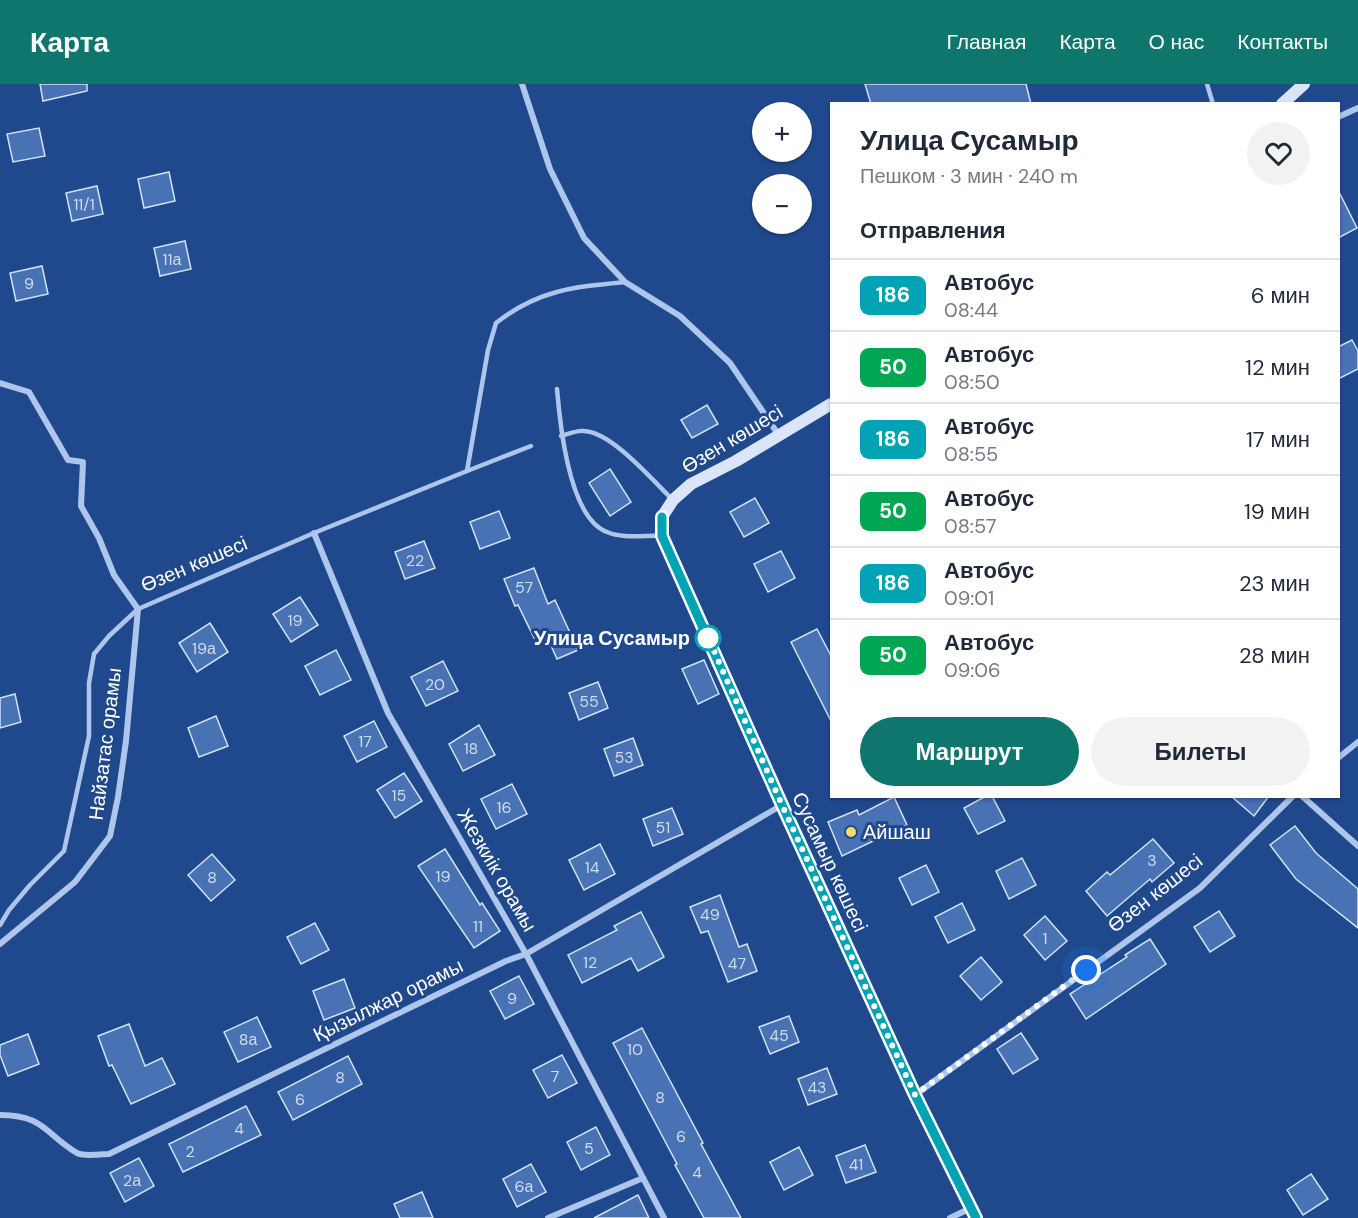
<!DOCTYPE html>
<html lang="ru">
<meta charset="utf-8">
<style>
:root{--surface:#fff;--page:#f2f2f3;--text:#1f2937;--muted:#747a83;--line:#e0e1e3;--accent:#0f766e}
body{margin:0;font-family:"DM Sans",sans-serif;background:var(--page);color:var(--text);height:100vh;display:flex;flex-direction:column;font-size:22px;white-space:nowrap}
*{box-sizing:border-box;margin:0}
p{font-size:20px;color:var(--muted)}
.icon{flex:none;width:33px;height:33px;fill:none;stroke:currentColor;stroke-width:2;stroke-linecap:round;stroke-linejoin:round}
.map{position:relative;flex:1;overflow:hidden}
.drawer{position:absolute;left:830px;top:18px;width:510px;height:696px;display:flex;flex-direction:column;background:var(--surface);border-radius:0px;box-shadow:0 2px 4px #0004}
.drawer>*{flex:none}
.badge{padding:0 12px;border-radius:9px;font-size:21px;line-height:39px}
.controls{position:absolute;left:752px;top:18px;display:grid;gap:12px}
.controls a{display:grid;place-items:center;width:60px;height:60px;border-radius:50%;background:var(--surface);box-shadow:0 2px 4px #0004;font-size:30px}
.you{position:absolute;width:30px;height:30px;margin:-15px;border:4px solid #fff;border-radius:50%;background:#1a73e8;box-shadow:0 0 0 9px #1a73e833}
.map>.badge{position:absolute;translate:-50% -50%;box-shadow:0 0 0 3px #fff}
h2{padding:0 30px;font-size:22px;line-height:54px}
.round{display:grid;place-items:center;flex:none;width:63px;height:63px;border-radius:32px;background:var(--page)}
.headline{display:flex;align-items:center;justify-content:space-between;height:102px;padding:0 30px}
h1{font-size:28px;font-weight:700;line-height:45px}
.primary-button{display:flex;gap:12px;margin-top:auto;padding:12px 30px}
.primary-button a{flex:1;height:69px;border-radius:36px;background:var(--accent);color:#fff;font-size:24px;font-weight:700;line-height:69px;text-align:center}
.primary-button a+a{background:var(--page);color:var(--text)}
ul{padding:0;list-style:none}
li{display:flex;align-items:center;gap:18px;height:72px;padding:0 30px;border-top:2px solid var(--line)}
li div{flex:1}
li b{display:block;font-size:22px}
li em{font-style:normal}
li .badge{min-width:66px;font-weight:700;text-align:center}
header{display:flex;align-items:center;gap:36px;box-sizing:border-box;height:84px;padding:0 30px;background:var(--accent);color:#fff}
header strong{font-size:28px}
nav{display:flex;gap:33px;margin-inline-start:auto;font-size:21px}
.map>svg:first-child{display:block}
.building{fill:#4872b4;stroke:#d3e2f9;stroke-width:1.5}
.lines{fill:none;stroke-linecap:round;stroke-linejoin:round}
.lane{stroke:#aec6ec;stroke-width:4.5}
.street{stroke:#aec6ec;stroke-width:6}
.secondary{stroke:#dae5f9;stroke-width:12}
.line-casing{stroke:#fff;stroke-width:14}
.line{stroke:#00a3b4;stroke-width:9}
.walk{stroke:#fff;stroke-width:6;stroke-dasharray:0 10.8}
.stop-dot{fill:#fff;stroke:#00a3b4;stroke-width:3}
.poi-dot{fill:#fada6e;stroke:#20498d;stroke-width:2}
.labels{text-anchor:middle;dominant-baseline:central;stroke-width:6;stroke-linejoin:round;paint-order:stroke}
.number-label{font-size:16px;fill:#d1dcec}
.street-label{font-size:20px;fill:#fff;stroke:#20498d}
.stop-label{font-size:20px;font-weight:bold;fill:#fff;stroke:#20498d;text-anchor:end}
.poi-label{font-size:20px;fill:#fff;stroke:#20498d;text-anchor:start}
</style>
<header>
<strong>Карта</strong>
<nav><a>Главная</a><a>Карта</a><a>О нас</a><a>Контакты</a></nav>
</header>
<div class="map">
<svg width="1358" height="1134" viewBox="0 0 1358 1134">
<rect width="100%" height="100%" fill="#20498d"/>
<g class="building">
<path d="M 40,0 L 87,0 L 87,7 L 43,17 Z"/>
<path d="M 865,0 L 1026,0 L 1031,20 L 871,20 Z"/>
<path d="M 39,44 L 45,72 L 13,78 L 7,50 Z"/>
<path d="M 169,88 L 175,117 L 144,124 L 138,95 Z"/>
<path d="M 97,102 L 103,130 L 72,137 L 66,109 Z"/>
<path d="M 1338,106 L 1357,144 L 1338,154 Z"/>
<path d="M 185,157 L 191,185 L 160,192 L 154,164 Z"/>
<path d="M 42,182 L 48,210 L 16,217 L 10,189 Z"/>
<path d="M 1352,256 L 1358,267 L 1358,285 L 1338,295 L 1338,263 Z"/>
<path d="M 707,321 L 718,340 L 692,354 L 681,336 Z"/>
<path d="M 610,385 L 631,418 L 610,432 L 589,399 Z"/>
<path d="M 755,414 L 769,439 L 744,453 L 730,428 Z"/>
<path d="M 499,427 L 510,454 L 480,465 L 470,438 Z"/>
<path d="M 424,457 L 435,484 L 405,495 L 395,468 Z"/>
<path d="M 781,467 L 795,494 L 768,508 L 754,480 Z"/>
<path d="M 534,484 L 548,520 L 555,516 L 578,566 L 557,575 L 548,555 L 537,560 L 518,521 L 515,522 L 504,495 Z"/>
<path d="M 300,513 L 318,541 L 291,558 L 273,530 Z"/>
<path d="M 210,539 L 228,568 L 197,588 L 179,559 Z"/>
<path d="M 817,545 L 831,572 L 831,637 L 791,558 Z"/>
<path d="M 336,566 L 351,596 L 320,611 L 305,582 Z"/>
<path d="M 704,576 L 719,610 L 698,620 L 682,585 Z"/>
<path d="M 443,577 L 458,607 L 426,622 L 411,593 Z"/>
<path d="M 598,598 L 608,624 L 579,636 L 569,609 Z"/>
<path d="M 15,610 L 21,638 L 0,644 L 0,614 Z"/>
<path d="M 216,632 L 228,662 L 199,673 L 188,644 Z"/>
<path d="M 374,637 L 387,663 L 357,678 L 344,652 Z"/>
<path d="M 479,641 L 495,671 L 463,687 L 449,660 Z"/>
<path d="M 633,654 L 643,681 L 614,692 L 604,665 Z"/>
<path d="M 404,689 L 422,717 L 395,734 L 377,706 Z"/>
<path d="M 512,700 L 527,730 L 496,745 L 481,715 Z"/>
<path d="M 986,712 L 992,712 L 1005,737 L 978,750 L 964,724 Z"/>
<path d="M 1231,712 L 1269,712 L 1254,732 Z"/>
<path d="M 894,713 L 907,741 L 842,772 L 828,738 L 857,726 L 859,731 Z"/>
<path d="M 672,724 L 683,750 L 653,762 L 643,735 Z"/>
<path d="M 1295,742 L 1316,769 L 1358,805 L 1358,844 L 1296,795 L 1270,761 Z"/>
<path d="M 1153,755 L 1174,779 L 1152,798 L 1150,795 L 1107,832 L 1086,807 L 1107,788 L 1110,791 Z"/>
<path d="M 600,760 L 615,790 L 584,806 L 569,776 Z"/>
<path d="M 445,765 L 480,821 L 482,819 L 500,847 L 474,864 L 418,782 Z"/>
<path d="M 212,770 L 235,796 L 211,817 L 188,791 Z"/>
<path d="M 1022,774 L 1036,801 L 1009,815 L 996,787 Z"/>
<path d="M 926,781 L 939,808 L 912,821 L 899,794 Z"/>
<path d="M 720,811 L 739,863 L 747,860 L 757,887 L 728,898 L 708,847 L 701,849 L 690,823 Z"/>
<path d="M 962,819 L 975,846 L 948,859 L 935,833 Z"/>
<path d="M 1219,827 L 1235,852 L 1210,868 L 1194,843 Z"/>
<path d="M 641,828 L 664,873 L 638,887 L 631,874 L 582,899 L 568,871 L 617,846 L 614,842 Z"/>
<path d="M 1045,832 L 1067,857 L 1045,876 L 1024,851 Z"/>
<path d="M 315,839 L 329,866 L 301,880 L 287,853 Z"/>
<path d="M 1150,855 L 1166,880 L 1086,935 L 1070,910 L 1127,873 L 1125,871 Z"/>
<path d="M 981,873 L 1002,898 L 981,916 L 960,892 Z"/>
<path d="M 519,892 L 534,920 L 505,935 L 490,907 Z"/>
<path d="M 344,895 L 355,924 L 324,936 L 313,907 Z"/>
<path d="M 789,932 L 799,958 L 770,970 L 759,943 Z"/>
<path d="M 257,933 L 271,963 L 238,978 L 224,948 Z"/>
<path d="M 129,940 L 145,982 L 162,974 L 175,1000 L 131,1020 L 112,981 L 109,982 L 98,952 Z"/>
<path d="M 642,944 L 703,1059 L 701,1060 L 741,1134 L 704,1134 L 675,1081 L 677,1080 L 613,959 Z"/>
<path d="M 1021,949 L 1038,975 L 1013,990 L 997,965 Z"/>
<path d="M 28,950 L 39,980 L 8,992 L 0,971 L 0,961 Z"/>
<path d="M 562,971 L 577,999 L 548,1014 L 533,986 Z"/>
<path d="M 348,972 L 362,1000 L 293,1036 L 278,1008 Z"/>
<path d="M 827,984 L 837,1010 L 808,1021 L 798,995 Z"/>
<path d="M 246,1022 L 261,1051 L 183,1088 L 169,1060 Z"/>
<path d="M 596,1043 L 610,1071 L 581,1086 L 567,1058 Z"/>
<path d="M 865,1061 L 876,1088 L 846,1099 L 836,1072 Z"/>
<path d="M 799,1063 L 813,1091 L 784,1106 L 770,1078 Z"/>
<path d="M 139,1074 L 154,1102 L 125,1118 L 110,1089 Z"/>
<path d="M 531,1080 L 546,1108 L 517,1123 L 503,1095 Z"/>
<path d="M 1311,1090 L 1328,1115 L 1303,1131 L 1287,1106 Z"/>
<path d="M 422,1108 L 433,1134 L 400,1134 L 394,1120 Z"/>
<path d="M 638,1111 L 649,1134 L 594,1134 Z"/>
</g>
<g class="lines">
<g class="lane">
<path d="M 1207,0 L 1213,20"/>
<path d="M 557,305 C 560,341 569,434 607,448 C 623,455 645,451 662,452"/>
<path d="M 561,352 C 568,350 577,346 584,347 C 612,348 653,397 673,416"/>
<path d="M 467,387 L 531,362"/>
<path d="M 0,841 L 9,826 L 30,801 L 64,767 L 89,652 L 89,599 L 94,570 L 109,552 L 138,525 L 314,449 L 467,387 L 488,266 L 496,239 C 538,206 573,203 625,198"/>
</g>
<g class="street">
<path d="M 522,0 L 550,85 L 584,154 L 625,198 L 680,232 L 730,279 L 778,350"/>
<path d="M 1338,33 L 1358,24"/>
<path d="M 0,299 L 29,308 L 68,376 L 83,378 L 81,422 L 99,454 L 114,491 L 138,525 L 126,657 L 118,713 L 110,752 L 75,798 L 0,860"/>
<path d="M 314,449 L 388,629 L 526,870 L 664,1134"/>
<path d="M 1338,674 L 1358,658"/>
<path d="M 1302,712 L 1358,762"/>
<path d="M 915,1011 L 1200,804 L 1293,712"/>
<path d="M 0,1031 C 44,1031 45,1050 77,1069 C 85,1073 100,1070 109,1070 L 506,877 L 526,870 L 782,721"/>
<path d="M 548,1134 L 643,1094"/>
<path d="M 950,1134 L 971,1124"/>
</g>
<g class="secondary">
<path d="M 1282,20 L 1304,0"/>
<path d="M 831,320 L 736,377 L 691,400 L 673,416 L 662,433 L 662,452 L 782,721 L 915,1011 L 976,1134"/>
</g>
</g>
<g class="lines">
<g class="line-casing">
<path id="line" d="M 662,433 L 662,452 L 782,721 L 915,1011 L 976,1134"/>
</g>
<use href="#line" class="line"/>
<path class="walk" d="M 708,554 L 707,551 L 782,721 L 915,1011 L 1086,886"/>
</g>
<circle class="stop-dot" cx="708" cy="554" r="12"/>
<circle class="poi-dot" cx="851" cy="748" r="6"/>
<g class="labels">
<g class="number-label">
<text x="84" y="120">11/1</text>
<text x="172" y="175">11а</text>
<text x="29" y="199">9</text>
<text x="415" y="476">22</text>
<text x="524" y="503">57</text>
<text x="295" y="536">19</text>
<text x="204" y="564">19а</text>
<text x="435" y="600">20</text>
<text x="589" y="617">55</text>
<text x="365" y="657">17</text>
<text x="471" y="664">18</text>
<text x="624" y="673">53</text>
<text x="399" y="711">15</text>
<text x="504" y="723">16</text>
<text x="663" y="743">51</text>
<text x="1152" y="776">3</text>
<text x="592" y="783">14</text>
<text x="443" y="792">19</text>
<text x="212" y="793">8</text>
<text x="710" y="830">49</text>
<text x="478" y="842">11</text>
<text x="1045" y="854">1</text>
<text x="590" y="878">12</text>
<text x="737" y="879">47</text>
<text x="512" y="914">9</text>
<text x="779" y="951">45</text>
<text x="248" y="955">8а</text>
<text x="635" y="965">10</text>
<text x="555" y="992">7</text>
<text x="340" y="993">8</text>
<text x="817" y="1003">43</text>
<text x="660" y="1013">8</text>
<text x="300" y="1015">6</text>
<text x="239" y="1044">4</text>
<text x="681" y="1052">6</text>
<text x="589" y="1064">5</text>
<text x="190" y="1067">2</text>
<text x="856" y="1080">41</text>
<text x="697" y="1088">4</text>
<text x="132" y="1096">2а</text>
<text x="524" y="1102">6а</text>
</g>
<g class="street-label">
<text transform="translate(732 355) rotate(-31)">Өзен көшесі</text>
<text transform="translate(194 480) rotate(-23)">Өзен көшесі</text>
<text transform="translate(105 660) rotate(-83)">Найзатас орамы</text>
<text transform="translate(830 778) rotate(65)">Сусамыр көшесі</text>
<text transform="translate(497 786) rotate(60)">Жезкиік орамы</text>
<text transform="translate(1155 809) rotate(-38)">Өзен көшесі</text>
<text transform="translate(388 916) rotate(-26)">Қызылжар орамы</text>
</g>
<g class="stop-label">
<text x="690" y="554">Улица Сусамыр</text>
</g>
<g class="poi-label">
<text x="863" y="748">Айшаш</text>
</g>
</g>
</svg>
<div class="controls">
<a>+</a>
<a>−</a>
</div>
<div class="you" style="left:1086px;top:886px"></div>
<section class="drawer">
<div class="headline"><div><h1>Улица Сусамыр</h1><p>Пешком · 3 мин · 240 m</p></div><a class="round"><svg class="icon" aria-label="heart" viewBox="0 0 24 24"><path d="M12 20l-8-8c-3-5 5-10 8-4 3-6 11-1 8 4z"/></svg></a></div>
<h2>Отправления</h2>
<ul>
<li><span class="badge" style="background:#00a3b4;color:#fff">186</span><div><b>Автобус</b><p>08:44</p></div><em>6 мин</em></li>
<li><span class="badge" style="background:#00a651;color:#fff">50</span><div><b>Автобус</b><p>08:50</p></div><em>12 мин</em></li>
<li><span class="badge" style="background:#00a3b4;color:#fff">186</span><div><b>Автобус</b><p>08:55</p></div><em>17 мин</em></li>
<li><span class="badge" style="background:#00a651;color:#fff">50</span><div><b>Автобус</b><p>08:57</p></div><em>19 мин</em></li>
<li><span class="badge" style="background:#00a3b4;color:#fff">186</span><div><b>Автобус</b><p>09:01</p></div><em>23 мин</em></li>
<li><span class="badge" style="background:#00a651;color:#fff">50</span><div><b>Автобус</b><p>09:06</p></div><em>28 мин</em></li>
</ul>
<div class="primary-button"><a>Маршрут</a><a>Билеты</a></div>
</section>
</div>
